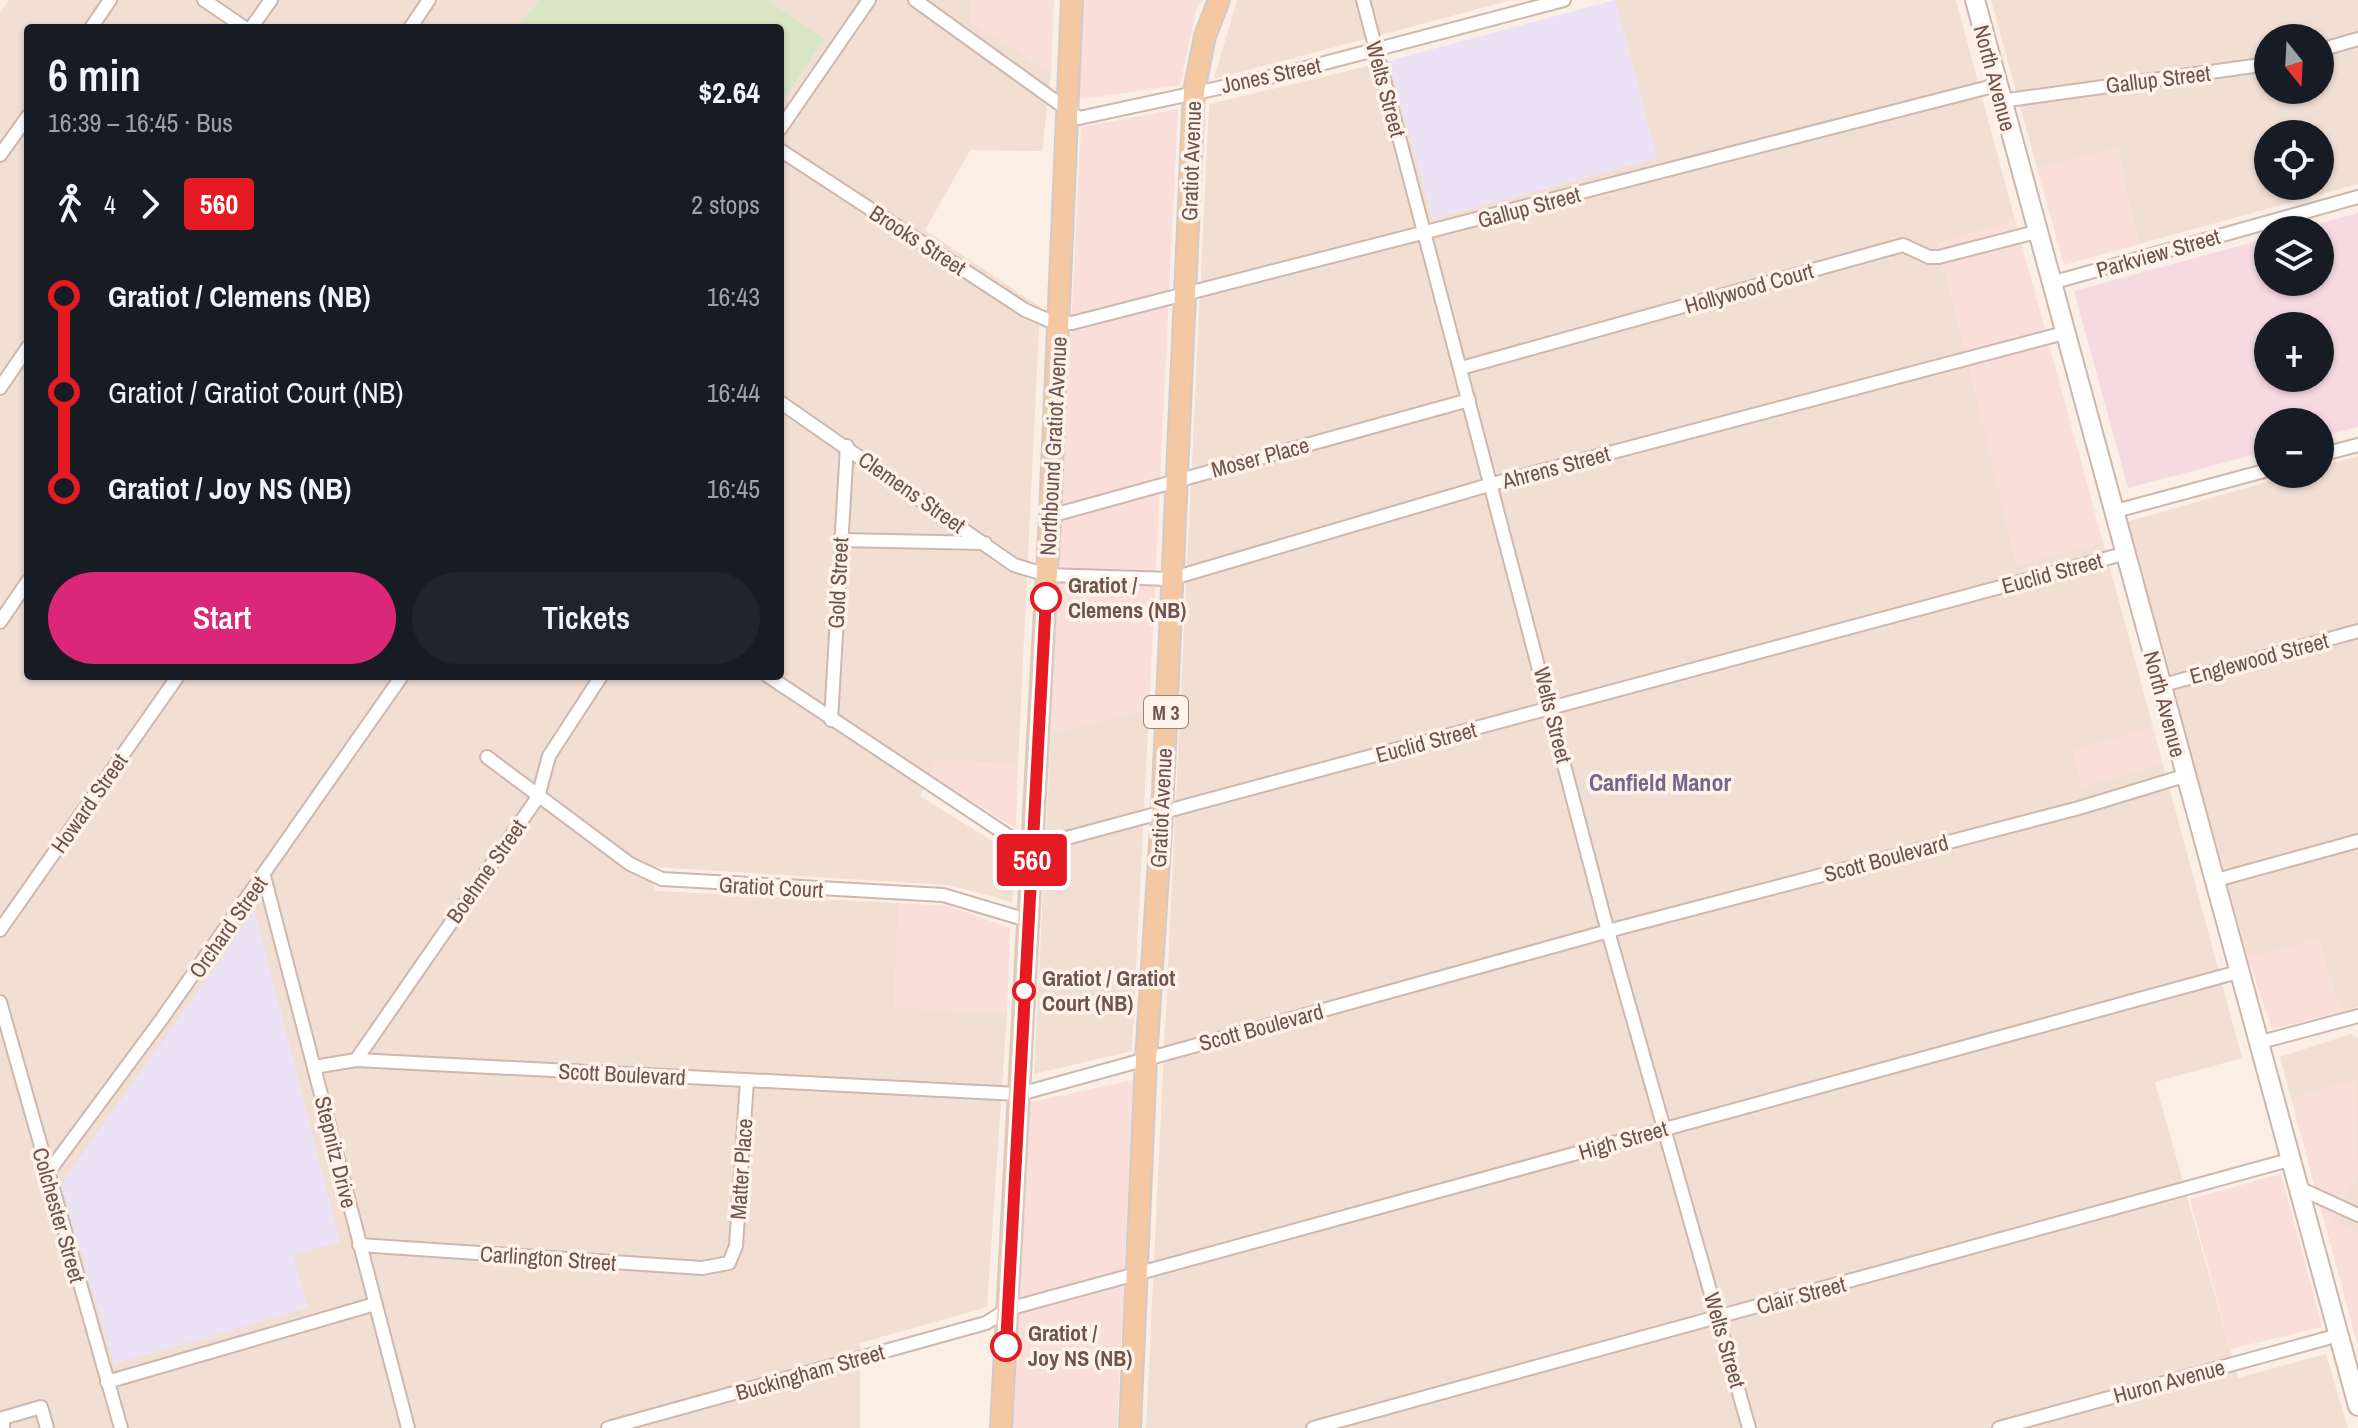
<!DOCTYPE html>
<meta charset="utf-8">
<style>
:root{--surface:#171b24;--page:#20242c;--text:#f1f3f6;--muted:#9ea1a6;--accent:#db2777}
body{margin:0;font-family:"Archivo Narrow",sans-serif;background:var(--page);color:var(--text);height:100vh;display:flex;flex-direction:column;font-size:30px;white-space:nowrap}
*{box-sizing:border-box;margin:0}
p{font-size:26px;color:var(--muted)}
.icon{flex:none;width:44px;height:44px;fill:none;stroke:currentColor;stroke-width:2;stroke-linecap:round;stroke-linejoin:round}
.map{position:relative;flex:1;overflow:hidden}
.panel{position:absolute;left:24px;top:24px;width:760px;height:656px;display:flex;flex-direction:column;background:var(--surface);border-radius:8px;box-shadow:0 2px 6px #0004}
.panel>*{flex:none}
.badge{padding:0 16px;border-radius:6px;font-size:28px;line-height:52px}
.needle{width:52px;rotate:162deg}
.fabs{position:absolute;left:2254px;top:24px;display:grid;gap:16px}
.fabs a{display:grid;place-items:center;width:80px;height:80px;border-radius:50%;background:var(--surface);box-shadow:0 2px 6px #0004;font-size:40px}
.map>.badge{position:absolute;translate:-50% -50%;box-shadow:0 0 0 4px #fff}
.legs{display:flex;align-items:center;gap:12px;height:88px;padding:0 24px;font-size:26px}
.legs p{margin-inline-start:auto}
.headline{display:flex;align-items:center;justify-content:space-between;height:136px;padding:0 24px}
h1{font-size:44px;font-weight:600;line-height:60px}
.action{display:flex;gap:16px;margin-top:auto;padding:16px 24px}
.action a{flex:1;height:92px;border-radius:48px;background:var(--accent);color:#fff;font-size:32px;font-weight:600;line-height:92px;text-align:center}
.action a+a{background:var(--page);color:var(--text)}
ul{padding:0 24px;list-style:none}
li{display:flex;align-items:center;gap:28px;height:96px;font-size:30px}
li i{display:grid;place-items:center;width:12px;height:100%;margin:0 10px;background:currentColor}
li i::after{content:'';width:20px;height:20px;margin:-10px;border:6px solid;border-radius:50%;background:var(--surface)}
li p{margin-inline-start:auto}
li:first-child i{background:linear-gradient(#0000 50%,currentColor 0)}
li:last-child i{background:linear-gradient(currentColor 50%,#0000 0)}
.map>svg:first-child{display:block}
.residential{fill:#f1dfd4;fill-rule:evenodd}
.commercial{fill:#f9deda}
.education{fill:#ebe2f6}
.medical{fill:#f7d9e2;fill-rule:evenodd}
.green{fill:#d8e6c5}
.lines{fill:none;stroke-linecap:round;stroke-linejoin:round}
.street-casing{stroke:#cdb7af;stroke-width:16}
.secondary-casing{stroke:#cfb6ad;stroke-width:22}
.primary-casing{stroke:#d4cbc9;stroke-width:24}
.street{stroke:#fff;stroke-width:12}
.secondary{stroke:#fff;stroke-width:18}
.primary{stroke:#f3c8a3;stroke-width:20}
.line-1-casing{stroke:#fff;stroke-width:18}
.line-1{stroke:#e51a23;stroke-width:12}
.stop-1-dot{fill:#fff;stroke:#e51a23;stroke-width:4}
.labels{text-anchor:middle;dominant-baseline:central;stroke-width:7;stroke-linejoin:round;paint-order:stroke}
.shield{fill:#fdf3eb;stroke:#9a837c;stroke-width:2}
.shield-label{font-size:20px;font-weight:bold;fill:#70534c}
.street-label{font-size:22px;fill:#70534c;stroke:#fdf3eb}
.stop-label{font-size:22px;font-weight:bold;fill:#70534c;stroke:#fdf3eb;text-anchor:start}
.neighbourhood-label{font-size:24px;font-weight:bold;fill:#79658c;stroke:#fdf3eb}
</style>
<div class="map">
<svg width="2358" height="1428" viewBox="0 0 2358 1428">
<rect width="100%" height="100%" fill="#faeee5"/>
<g class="residential">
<path d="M 9,0 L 971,0 L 970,21 L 1051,73 L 1042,151 L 970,150 L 925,230 L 1040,307 L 1018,764 L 936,760 L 920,796 L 1018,857 L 1012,902 L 949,885 L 653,867 L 655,891 L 899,903 L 894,1007 L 1007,1013 L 987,1307 L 860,1343 L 860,1428 L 0,1428 L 0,13 ZM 28,28 L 780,28 L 780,676 L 28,676 Z"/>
<path d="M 1237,0 L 1512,0 L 1214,79 Z"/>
<path d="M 1615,0 L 1956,0 L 2015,220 L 1938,244 L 2018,565 L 2103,542 L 2153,727 L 2073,751 L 2082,787 L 2163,764 L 2242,1058 L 2155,1082 L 2238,1378 L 2326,1354 L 2348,1428 L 1146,1428 L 1209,104 L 1389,61 L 1433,219 L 1657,158 Z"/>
<path d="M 1991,0 L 2358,0 L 2358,184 L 2139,244 L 2117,148 L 2037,168 ZM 2268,38 L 2320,38 L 2320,90 L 2268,90 ZM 2268,134 L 2320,134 L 2320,186 L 2268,186 Z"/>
<path d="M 2358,456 L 2358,1007 L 2341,1012 L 2318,939 L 2248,958 L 2127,522 L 2295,474 L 2320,474 L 2320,467 Z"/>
<path d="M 1149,709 L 1132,1051 L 1034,1074 L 1051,733 Z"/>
<path d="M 2351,1034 L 2358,1038 L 2358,1346 L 2280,1057 Z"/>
</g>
<g class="commercial">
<path d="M 971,0 L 1054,0 L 1051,73 L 970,21 Z"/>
<path d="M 1082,0 L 1202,0 L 1196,10 L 1180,85 L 1075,100 Z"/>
<path d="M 1178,109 L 1149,709 L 1051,733 L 1081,127 Z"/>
<path d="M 2117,148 L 2139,244 L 2064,265 L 2037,168 Z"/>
<path d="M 2015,220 L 2103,542 L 2017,566 L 1938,243 Z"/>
<path d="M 2153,727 L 2163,764 L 2082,787 L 2072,751 Z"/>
<path d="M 936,760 L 1018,764 L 1016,829 L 929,774 Z"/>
<path d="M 899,903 L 948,906 L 1010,928 L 1007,1013 L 894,1008 Z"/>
<path d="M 2318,939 L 2341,1012 L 2272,1029 L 2248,958 Z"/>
<path d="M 2356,1079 L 2358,1174 L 2333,1219 L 2358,1233 L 2358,1344 L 2292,1098 Z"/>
<path d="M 1133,1080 L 1117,1428 L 1010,1428 L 1027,1103 Z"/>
<path d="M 2281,1174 L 2322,1327 L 2230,1349 L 2190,1199 Z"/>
</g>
<g class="education">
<path d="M 1615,0 L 1657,158 L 1433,219 L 1389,61 Z"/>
<path d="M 255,911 L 340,1242 L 293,1255 L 308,1308 L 114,1364 L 61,1184 Z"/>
</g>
<path class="medical" d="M 2358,213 L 2358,427 L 2320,437 L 2320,422 L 2268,422 L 2268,451 L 2128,488 L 2074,291 L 2268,238 L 2268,282 L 2320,282 L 2320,230 L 2297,230 ZM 2268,326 L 2320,326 L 2320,378 L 2268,378 Z"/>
<path class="green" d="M 539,0 L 768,0 L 824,39 L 780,105 L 780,28 L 519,28 Z"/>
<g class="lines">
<g class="street-casing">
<g id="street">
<path d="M 204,0 L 245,28"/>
<path d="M 915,0 L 1079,118 L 1279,75 L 1564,0"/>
<path d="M 1363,0 L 1604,917 L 1749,1428"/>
<path d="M 91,28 L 110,0"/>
<path d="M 251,28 L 271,0"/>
<path d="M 410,28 L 429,0"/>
<path d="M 2320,50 L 2358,39"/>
<path d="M 2001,101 L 2268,64"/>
<path d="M 780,129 L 869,0"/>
<path d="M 780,150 L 1025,310 L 1050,321 L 1072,323 L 1997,85"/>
<path d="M 0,155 L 28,116"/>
<path d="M 2051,283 L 2358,197"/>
<path d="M 1461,368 L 1903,245 L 1929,257 L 1939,257 L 2036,232"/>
<path d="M 0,388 L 28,347"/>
<path d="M 780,402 L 1014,565 L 1047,575 L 1170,579 L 1492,484 L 2064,333"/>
<path d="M 2320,455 L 2358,445"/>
<path d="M 2112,512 L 2268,470"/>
<path d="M 1050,516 L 1469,400"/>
<path d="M 839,540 L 985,543"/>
<path d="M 0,622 L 28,581"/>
<path d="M 768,676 L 1013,839 L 1033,847 L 2123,554"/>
<path d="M 2160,686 L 2358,631"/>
<path d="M 831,720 L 847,446"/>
<path d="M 487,757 L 630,864 L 662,879 L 943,895 L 1027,920"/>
<path d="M 264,876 L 408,1428"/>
<path d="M 2213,881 L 2358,841"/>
<path d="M 0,930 L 178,676"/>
<path d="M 0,1002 L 121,1428"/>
<path d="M 2257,1043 L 2358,1016"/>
<path d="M 356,1060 L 538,797 L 549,756 L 601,676"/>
<path d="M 314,1067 L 356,1060 L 1020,1094 L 1623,927 L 2079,808 L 2184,776"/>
<path d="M 47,1174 L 161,1020 L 402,676"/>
<path d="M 2297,1187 L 2358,1215"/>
<path d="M 359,1245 L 702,1268 L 729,1263 L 736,1246 L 747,1080"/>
<path d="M 107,1382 L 375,1304"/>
<path d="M 3,1428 L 3,1418 L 41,1407 L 47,1428"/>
<path d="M 608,1428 L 986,1323 L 1008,1309 L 1114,1280 L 2238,972"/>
<path d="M 1313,1428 L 2289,1160"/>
<path d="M 1999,1428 L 2339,1335"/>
</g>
</g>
<g class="secondary-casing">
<path id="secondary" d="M 1975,0 L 2358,1406"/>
</g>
<g class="primary-casing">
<g id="primary">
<path d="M 1001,1428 L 1050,516 L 1072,0"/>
<path d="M 1130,1428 L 1146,1059 L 1162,814 L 1194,91 L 1205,36 L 1219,0"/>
</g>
</g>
<use href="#street" class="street"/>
<use href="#secondary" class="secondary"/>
<use href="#primary" class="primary"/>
</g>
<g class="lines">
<g class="line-1-casing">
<path id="line-1" d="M 1006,1346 L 1046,598"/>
</g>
<use href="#line-1" class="line-1"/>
</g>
<g class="stop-1-dot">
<circle cx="1046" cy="598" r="14"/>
<circle cx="1024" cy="991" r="10"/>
<circle cx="1006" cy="1346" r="14"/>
</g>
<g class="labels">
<rect class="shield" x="1144" y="696" width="44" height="32" rx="6"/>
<g class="shield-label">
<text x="1166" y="712">M 3</text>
</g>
<g class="street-label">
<text transform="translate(1271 75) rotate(-12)">Jones Street</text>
<text transform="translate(1995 78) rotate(75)">North Avenue</text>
<text transform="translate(2158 79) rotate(-7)">Gallup Street</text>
<text transform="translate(1386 89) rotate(75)">Welts Street</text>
<text transform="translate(1191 161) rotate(-88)">Gratiot Avenue</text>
<text transform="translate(1529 207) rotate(-15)">Gallup Street</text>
<text transform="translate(918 240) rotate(33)">Brooks Street</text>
<text transform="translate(2158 253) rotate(-16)">Parkview Street</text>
<text transform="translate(1749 288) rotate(-16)">Hollywood Court</text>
<text transform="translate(1053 446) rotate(-87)">Northbound Gratiot Avenue</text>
<text transform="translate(1260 457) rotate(-15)">Moser Place</text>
<text transform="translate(1556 467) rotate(-15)">Ahrens Street</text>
<text transform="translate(912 492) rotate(35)">Clemens Street</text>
<text transform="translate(2052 573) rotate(-15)">Euclid Street</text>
<text transform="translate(838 583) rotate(-87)">Gold Street</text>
<text transform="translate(2259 658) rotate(-15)">Englewood Street</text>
<text transform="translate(2165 704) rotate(75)">North Avenue</text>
<text transform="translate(1553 715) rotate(76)">Welts Street</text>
<text transform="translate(1426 742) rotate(-15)">Euclid Street</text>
<text transform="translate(89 803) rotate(-55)">Howard Street</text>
<text transform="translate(1161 808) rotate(-87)">Gratiot Avenue</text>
<text transform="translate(1886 858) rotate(-15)">Scott Boulevard</text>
<text transform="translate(486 871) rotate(-55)">Boehme Street</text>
<text transform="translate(771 887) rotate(3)">Gratiot Court</text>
<text transform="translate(228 927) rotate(-55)">Orchard Street</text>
<text transform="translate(1261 1027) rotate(-15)">Scott Boulevard</text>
<text transform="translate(622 1074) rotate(3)">Scott Boulevard</text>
<text transform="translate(1623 1140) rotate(-16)">High Street</text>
<text transform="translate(336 1152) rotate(76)">Stepnitz Drive</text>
<text transform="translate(741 1169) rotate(-86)">Matter Place</text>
<text transform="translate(59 1215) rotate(74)">Colchester Street</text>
<text transform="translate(548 1258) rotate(4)">Carlington Street</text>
<text transform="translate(1801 1295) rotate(-15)">Clair Street</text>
<text transform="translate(1725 1340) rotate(74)">Welts Street</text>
<text transform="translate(810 1372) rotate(-16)">Buckingham Street</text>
<text transform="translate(2169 1381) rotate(-15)">Huron Avenue</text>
</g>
<g class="stop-label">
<text x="1068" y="585">Gratiot /<tspan x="1068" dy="25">Clemens (NB)</tspan></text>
<text x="1042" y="978">Gratiot / Gratiot<tspan x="1042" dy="25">Court (NB)</tspan></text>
<text x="1028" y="1333">Gratiot /<tspan x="1028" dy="25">Joy NS (NB)</tspan></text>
</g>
<g class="neighbourhood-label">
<text x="1660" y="782">Canfield Manor</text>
</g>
</g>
</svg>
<div class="fabs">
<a><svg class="needle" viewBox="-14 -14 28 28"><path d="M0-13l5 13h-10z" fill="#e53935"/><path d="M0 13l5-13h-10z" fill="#9ea1a6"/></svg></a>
<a><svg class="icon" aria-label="locate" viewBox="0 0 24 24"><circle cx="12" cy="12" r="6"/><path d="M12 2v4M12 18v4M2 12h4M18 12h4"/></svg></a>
<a><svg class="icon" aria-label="layers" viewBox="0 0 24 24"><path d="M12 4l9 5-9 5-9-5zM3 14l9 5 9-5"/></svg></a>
<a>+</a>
<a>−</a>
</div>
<b class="badge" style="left:1032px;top:860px;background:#e51a23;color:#fff">560</b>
<section class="panel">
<div class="headline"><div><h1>6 min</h1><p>16:39 – 16:45 · Bus</p></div><b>$2.64</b></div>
<div class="legs"><svg class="icon" aria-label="walk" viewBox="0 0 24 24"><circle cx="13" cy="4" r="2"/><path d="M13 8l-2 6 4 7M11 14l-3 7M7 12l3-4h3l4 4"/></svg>4<svg class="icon" aria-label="forward" viewBox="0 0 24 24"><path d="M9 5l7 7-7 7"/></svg><b class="badge" style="background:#e51a23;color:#fff">560</b><p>2 stops</p></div>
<ul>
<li><i style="color:#e51a23"></i><b>Gratiot / Clemens (NB)</b><p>16:43</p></li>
<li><i style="color:#e51a23"></i><span>Gratiot / Gratiot Court (NB)</span><p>16:44</p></li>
<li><i style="color:#e51a23"></i><b>Gratiot / Joy NS (NB)</b><p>16:45</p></li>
</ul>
<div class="action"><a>Start</a><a>Tickets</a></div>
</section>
</div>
